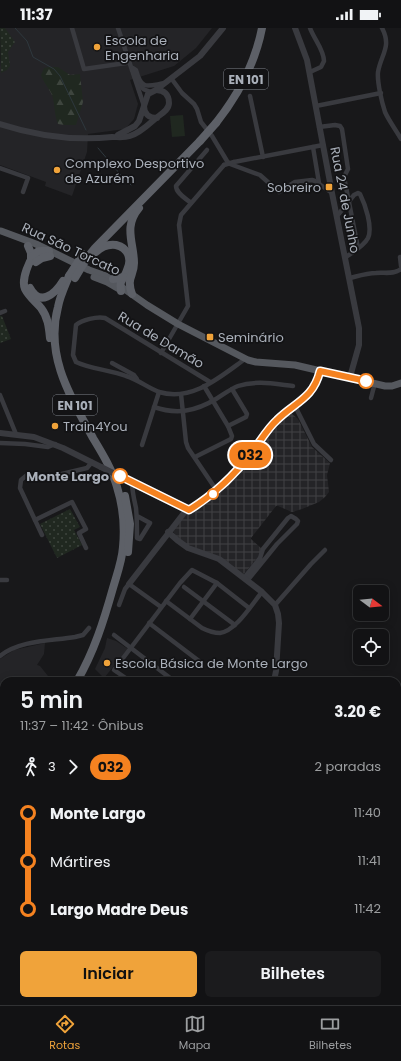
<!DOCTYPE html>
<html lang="pt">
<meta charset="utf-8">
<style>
:root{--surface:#121214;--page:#1b1b1d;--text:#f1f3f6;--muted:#9c9ea0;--line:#313234;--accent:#f0a33a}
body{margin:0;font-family:Poppins,sans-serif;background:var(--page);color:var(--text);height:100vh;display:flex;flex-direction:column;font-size:15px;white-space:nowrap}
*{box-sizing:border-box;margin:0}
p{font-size:13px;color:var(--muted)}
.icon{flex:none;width:22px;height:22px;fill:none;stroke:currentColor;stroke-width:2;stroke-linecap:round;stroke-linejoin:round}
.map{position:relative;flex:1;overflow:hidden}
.details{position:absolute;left:0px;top:649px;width:401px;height:328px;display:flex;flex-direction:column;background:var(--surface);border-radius:12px 12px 0 0;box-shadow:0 2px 10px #0003,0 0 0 1px var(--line)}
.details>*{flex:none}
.badge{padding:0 8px;border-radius:13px;font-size:14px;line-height:26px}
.needle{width:26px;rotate:106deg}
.fabs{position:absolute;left:353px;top:557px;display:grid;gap:8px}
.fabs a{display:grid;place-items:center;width:36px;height:36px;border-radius:6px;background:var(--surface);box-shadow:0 2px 10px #0003,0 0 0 1px var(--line);font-size:20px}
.map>.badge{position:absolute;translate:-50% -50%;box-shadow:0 0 0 2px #fff}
.legs{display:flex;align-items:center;gap:6px;height:44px;padding:0 20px;font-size:13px}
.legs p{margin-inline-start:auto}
.summary{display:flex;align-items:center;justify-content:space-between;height:68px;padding:0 20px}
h1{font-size:22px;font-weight:600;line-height:30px}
.action{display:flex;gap:8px;margin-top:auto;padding:8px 20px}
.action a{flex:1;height:46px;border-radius:6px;background:var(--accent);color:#111;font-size:16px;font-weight:600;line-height:46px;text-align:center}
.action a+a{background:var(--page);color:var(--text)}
ul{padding:0 20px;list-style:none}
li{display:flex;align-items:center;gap:14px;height:48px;font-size:15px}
li i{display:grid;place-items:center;width:6px;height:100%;margin:0 5px;background:currentColor}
li i::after{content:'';width:10px;height:10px;margin:-5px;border:3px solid;border-radius:50%;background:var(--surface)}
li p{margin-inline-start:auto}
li:first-child i{background:linear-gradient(#0000 50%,currentColor 0)}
li:last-child i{background:linear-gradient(currentColor 50%,#0000 0)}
.status{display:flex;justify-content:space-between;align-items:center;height:28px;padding:0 20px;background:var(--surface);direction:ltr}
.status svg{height:11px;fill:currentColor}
.menu{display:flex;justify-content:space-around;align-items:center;height:56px;border-top:1px solid var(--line);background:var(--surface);font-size:11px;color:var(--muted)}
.menu a{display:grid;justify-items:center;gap:2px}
.menu .selected{color:var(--accent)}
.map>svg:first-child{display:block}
.built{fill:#242427}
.industrial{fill:url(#industrial-grid)}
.grass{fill:url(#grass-dots)}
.forest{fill:url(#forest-firs)}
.pitch{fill:#202820}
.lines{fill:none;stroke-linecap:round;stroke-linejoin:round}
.stream{stroke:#2e383e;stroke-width:1}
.minor{stroke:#393a3f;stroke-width:4.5}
.tertiary{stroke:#393a3f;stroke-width:6}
.primary{stroke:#55585e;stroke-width:7}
.trunk{stroke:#5d6067;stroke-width:8}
.minor-bridge{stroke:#393a3f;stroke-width:4.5}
.tertiary-bridge{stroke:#393a3f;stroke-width:6}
.trunk-bridge{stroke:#5d6067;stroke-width:8}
.line-1-casing{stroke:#fff;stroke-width:9}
.line-1{stroke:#f58220;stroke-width:6}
.poi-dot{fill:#f0a33a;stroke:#131315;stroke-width:1.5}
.stop-1-dot{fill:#fff;stroke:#f58220;stroke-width:2}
.labels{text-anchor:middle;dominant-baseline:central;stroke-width:3.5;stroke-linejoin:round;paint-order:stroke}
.shield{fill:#131315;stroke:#7d8188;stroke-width:1}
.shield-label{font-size:12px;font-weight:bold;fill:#aab0ba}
.poi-label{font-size:13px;fill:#aab0ba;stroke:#131315;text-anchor:start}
.street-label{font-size:13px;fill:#aab0ba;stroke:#131315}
.stop-label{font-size:13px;font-weight:bold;fill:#aab0ba;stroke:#131315;text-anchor:end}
</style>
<div class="status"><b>11:37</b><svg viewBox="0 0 49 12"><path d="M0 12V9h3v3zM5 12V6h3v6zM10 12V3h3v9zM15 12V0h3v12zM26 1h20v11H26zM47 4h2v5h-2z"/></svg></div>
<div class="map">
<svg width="401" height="977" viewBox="0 0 401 977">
<defs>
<pattern id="industrial-grid" width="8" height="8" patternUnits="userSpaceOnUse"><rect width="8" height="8" fill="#242427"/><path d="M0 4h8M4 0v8" fill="none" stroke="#414144"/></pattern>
<pattern id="grass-dots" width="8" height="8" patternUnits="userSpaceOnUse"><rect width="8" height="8" fill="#202820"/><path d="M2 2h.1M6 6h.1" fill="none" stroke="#3e453e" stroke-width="1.8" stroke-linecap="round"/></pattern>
<pattern id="forest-firs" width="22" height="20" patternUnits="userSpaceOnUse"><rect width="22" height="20" fill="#202820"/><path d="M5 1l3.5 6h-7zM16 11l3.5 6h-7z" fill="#3e453e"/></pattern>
</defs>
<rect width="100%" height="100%" fill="#18181a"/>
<g class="built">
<path d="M 4,0 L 212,0 L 196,20 L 174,38 L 130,52 L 138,76 L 134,91 L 125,101 L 88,106 L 87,124 L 72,168 L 45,158 L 46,154 L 0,137 L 0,39 Z"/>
<path d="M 107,610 L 116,613 L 128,621 L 104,650 L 95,641 L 105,620 Z"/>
<path d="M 45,615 L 44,626 L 37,637 L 40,638 L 52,653 L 4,653 L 4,707 L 0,709 L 0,631 L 14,622 Z"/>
</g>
<path class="industrial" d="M 290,384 L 298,391 L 312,419 L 330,435 L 327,447 L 329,464 L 325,469 L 319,474 L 302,481 L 292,484 L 278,478 L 276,478 L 251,510 L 251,511 L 262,521 L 258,529 L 244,546 L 193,521 L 176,509 L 173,503 L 183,489 L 218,465 L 278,393 Z"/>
<g class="grass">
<path d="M 0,0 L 5,0 L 15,14 L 8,24 L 10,38 L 7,42 L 1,45 Z"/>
<path d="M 0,288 L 2,288 L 11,311 L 0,315 Z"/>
<path d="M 70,481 L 80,499 L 74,502 L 82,517 L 57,530 L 40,496 Z"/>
</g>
<g class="forest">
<path d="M 49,39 L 58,39 L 70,47 L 80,46 L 83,74 L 76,97 L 65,97 L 58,96 C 54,86 55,77 52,67 C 49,60 43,54 41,47 L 44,40 Z"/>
<path d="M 397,865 L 401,867 L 401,977 L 143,977 L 148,973 L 397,973 Z"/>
</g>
<path class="pitch" d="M 183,87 L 185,108 L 172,109 L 170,88 Z"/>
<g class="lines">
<g class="stream">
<path d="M 15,0 L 27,13 L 33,29 L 54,41 L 60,48 L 86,102"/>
<path d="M 98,120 L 120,146 L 131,157"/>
</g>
<g class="minor">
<path d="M 72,0 L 84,41 L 126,35 L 129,32"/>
<path d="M 118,0 L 132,42"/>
<path d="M 382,0 C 392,19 381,26 378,44 C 377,54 382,75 385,84 C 389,93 396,102 401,111"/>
<path d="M 310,44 L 321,39 L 324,33 C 324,22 314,11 310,0"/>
<path d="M 171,50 L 182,65 L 194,76 L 197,81 L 201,94 L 212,108 L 227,133 L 230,136 L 260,147 L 279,164 L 295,154 L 312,152 L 315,153 L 332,165"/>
<path d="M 139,53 C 141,61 144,62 151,64"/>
<path d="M 250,68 L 263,129"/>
<path d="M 144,78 L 132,42 L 133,40 L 136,42 C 142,63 147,58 165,55"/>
<path d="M 316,78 L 381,65"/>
<path d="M 319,99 L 335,97 L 340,98 L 342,101 L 348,141 L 344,149 L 358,220"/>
<path d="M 313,119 L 319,155"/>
<path d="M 234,134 L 323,117"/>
<path d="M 0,140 L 28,150 L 23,164"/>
<path d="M 191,175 C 185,170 176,165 176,158 L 207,122"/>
<path d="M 337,188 L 354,167 L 358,165 L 360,166 C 365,176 373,199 368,210 C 364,218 353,224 346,229"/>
<path d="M 400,229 L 401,238"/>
<path d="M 350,250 C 358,248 367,245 376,245 C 384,244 394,247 401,241"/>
<path d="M 0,285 L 5,283"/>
<path d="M 161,325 L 188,278 L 179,197 L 181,187 L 224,137"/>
<path d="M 112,335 L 134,347 L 137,351"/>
<path d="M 210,354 L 105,290 C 97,288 82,292 76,297 L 73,327 L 76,334 C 90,341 111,342 126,348 C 139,352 148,360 159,364 C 192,374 220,349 245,331"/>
<path d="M 181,366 L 186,414 L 188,420 L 217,463"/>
<path d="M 0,367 L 16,406"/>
<path d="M 371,370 L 375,355"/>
<path d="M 295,378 L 314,416 L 331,432"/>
<path d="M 154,379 C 177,387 196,383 216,371 C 223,367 230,361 238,358 C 255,352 275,356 293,358"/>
<path d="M 228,398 L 246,389 L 247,386 L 232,361"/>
<path d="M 0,415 L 25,416 L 48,419 L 55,416"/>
<path d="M 142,417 L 159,364"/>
<path d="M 195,429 L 231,411 L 232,408 L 228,398 L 204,358"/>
<path d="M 132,454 C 132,463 134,471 136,480 C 137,490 137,500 137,510 L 140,511 L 150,495 L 137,488"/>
<path d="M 35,492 L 72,474 L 86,501 L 79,505 L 86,520"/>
<path d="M 42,507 L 20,460 L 21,452 L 27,447 L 49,449 L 87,440 L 92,434"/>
<path d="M 244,550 L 260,530 L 263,521 L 288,490 L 291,488 L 296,491 L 298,493 L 297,496 L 277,516 L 247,553"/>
<path d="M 0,552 L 7,552"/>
<path d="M 184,559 L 235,597"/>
<path d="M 166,573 L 202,600 C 208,603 214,605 220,605 C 236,603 252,576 262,564"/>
<path d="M 119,577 L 125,561 L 129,556 L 161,579"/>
<path d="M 275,577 L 311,536 L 325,522"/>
<path d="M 190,591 L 217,555"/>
<path d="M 149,595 L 199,633"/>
<path d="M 114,607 L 174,653"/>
<path d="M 0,628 C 20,612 51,613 75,609 L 83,607 L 89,600"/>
<path d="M 130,653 L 114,642 L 180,555 L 192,542 L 217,555 L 249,580"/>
<path d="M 0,816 L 4,817"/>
<path d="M 138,977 L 142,973"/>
</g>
<g class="tertiary">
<path d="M 295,0 L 307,32 L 332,165 L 359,300 L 359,317 L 350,349"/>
<path d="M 144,78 C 144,86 149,90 157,90"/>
<path d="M 0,96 C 37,108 73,113 112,109 C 118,109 124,110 130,108 C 140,105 148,97 156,90 C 161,86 169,82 169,75 C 169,66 164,62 156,62"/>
<path d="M 118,107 L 135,98 L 139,93 L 148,66 L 156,62 L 200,28 L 223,0"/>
<path d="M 0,405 L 34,409 L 63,420 L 101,439"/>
<path d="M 127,452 L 189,482"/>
<path d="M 168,504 L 177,512 L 188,520 L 219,531 L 262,564 L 275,577 L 278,586 L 279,595 L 276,643 L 274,653"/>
<path d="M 129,556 L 184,485 L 217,463 L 236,444 L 276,393 L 295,378 L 313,360 L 318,353 L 320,343"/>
<path d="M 397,888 L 401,889"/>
</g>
<g class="primary">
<path d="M 1,203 L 36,216 L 89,242 L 106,248 L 147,277 L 178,296 L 248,332 L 256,334 L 295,337 L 385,358 L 392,358 L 401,355"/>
<path d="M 94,249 L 107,254 L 119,261"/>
</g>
<g class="trunk">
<path d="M 216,95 C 239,66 255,36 262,0"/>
<path d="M 28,218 L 31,225 L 31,233"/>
<path d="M 49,223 C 45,223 40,222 37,224 C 29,231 21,252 25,261 C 29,269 36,274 41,280 C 48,289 49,300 50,310"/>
<path d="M 96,224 C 101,219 108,216 116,217 C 129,220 132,232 127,242 C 126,246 123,250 121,254 C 120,257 121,260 121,263"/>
<path d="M 87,230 L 95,220 L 200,113"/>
<path d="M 36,234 L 42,230 L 50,228"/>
<path d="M 69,248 C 65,258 60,268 58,279 C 45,328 70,368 93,410 C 102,425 112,441 117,459 C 123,478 125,498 123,519 C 122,533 117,546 113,560 C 104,592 94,624 77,653"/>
<path d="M 113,251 L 124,249"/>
<path d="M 30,260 C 40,279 55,266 63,253"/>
<path d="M 132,266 C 126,249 134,249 134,235 C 134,215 123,199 139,180"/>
<path d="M 125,468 L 130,496 L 128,524"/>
<path d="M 0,713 L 4,711"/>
<path d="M 0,719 L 4,718"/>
<path d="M 0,752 L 4,759"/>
<path d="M 0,795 L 4,781"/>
<path d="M 0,809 L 4,793"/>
<path d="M 0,852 L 4,820"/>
</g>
<path class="minor-bridge" d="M 224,137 L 234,134"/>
<path class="tertiary-bridge" d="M 101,439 L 127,452"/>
<g class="trunk-bridge">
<path d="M 200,113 L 216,95"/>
<path d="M 69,248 L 83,226"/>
<path d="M 75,250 L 87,230"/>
</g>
</g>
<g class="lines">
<g class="line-1-casing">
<path id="line-1" d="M 120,448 L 189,482 C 215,466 234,448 252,424 C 260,414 267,401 277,392 C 295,374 313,371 320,343 L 366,353"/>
</g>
<use href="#line-1" class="line-1"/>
</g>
<g class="poi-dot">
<circle cx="97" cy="19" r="4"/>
<circle cx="57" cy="142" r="4"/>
<rect x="325" y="155" width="8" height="8" rx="2"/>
<rect x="206" y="305" width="8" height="8" rx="2"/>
<circle cx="55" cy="398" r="4"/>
<circle cx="107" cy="635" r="4"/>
</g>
<g class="stop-1-dot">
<circle cx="366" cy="353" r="7"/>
<circle cx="120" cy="448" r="7"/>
<circle cx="213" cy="466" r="5"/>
</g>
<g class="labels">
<g class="shield">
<rect x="224" y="41" width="44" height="20" rx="3"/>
<rect x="53" y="367" width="44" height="20" rx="3"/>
</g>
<g class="shield-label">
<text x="246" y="51">EN 101</text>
<text x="75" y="377">EN 101</text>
</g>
<g class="poi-label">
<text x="105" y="12">Escola de<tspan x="105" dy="15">Engenharia</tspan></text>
<text x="65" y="135">Complexo Desportivo<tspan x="65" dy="15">de Azurém</tspan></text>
<text x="321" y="159" text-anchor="end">Sobreiro</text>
<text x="218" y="309">Seminário</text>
<text x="63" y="398">Train4You</text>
<text x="115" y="635">Escola Básica de Monte Largo</text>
</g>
<g class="street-label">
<text transform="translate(345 172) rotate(79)">Rua 24 de Junho</text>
<text transform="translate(71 221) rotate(25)">Rua São Torcato</text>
<text transform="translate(161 312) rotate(31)">Rua de Damão</text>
</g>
<g class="stop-label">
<text x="109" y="448">Monte Largo</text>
</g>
</g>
</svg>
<div class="fabs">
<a><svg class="needle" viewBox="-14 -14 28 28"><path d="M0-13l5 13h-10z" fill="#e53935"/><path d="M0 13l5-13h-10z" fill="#9c9ea0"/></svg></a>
<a><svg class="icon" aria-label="locate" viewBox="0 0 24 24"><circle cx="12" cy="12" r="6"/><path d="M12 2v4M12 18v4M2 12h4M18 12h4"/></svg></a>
</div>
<b class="badge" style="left:250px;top:427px;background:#f58220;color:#111">032</b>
<section class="details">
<div class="summary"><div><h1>5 min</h1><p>11:37 – 11:42 · Ônibus</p></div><b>3.20 €</b></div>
<div class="legs"><svg class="icon" aria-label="walk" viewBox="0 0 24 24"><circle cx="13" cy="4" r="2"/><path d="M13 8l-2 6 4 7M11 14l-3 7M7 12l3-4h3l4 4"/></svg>3<svg class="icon" aria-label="forward" viewBox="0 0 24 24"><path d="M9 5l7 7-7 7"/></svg><b class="badge" style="background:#f58220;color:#111">032</b><p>2 paradas</p></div>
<ul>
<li><i style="color:#f58220"></i><b>Monte Largo</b><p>11:40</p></li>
<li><i style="color:#f58220"></i><span>Mártires</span><p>11:41</p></li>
<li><i style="color:#f58220"></i><b>Largo Madre Deus</b><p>11:42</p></li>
</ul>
<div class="action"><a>Iniciar</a><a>Bilhetes</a></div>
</section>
</div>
<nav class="menu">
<a class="selected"><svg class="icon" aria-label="directions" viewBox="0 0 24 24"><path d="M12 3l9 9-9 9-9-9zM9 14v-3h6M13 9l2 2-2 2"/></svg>Rotas</a>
<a><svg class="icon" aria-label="map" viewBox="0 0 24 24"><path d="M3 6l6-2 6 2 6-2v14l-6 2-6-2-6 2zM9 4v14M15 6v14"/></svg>Mapa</a>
<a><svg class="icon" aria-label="tickets" viewBox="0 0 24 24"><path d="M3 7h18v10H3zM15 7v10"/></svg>Bilhetes</a>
</nav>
